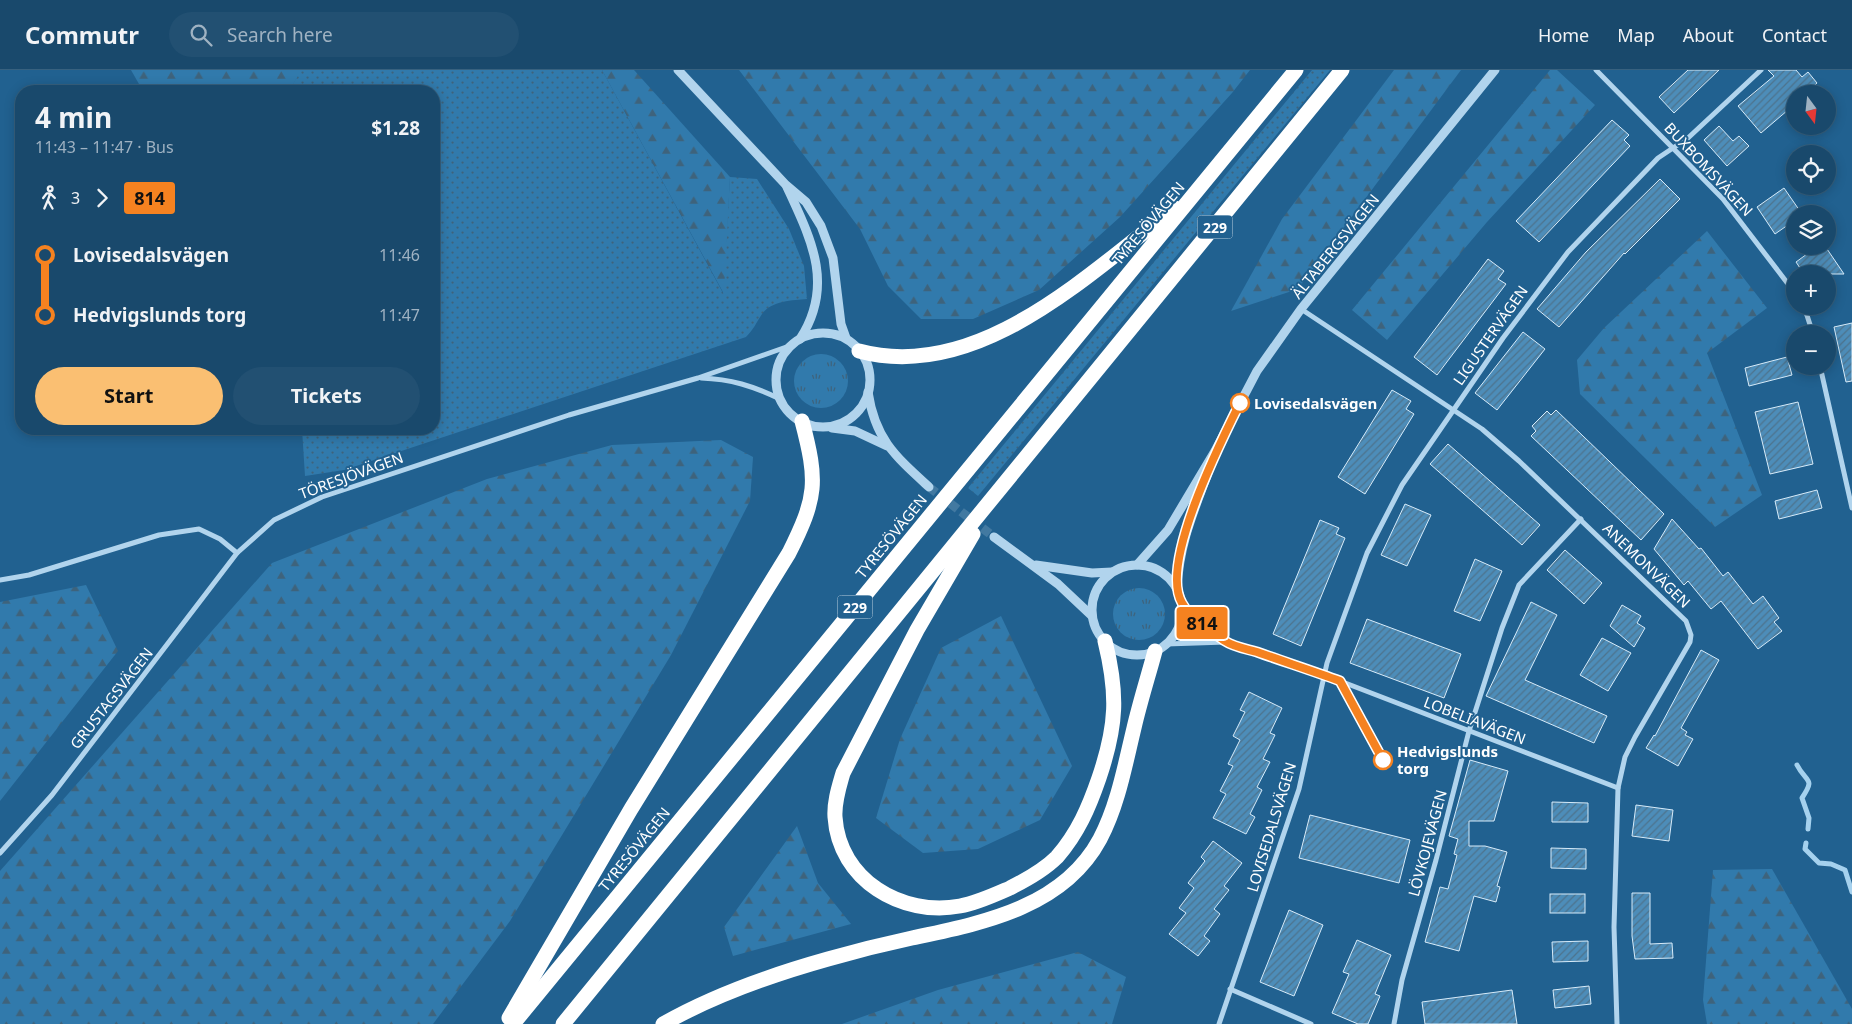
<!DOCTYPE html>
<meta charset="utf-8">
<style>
:root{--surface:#19496c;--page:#225072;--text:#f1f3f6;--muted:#9fb2c2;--line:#37617f;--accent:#fabf72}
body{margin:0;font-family:"Noto Sans",sans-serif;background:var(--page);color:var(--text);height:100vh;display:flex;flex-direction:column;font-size:19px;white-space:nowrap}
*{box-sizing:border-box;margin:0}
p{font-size:16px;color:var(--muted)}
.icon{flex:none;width:28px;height:28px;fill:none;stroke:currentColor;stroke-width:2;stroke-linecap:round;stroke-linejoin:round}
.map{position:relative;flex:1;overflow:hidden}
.side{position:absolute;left:15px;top:15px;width:425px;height:350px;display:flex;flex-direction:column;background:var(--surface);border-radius:20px;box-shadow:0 2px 12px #0003,0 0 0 1px var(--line)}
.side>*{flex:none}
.badge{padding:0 10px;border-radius:4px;font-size:18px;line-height:32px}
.needle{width:32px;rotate:165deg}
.buttons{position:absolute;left:1786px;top:15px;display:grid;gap:10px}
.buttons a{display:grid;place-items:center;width:50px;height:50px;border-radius:50%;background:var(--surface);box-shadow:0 2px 12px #0003,0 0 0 1px var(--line);font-size:25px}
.map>.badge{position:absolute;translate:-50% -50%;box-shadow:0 0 0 2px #fff}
.legs{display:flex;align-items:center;gap:8px;height:55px;padding:0 20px;font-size:16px}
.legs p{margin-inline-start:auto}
.overview{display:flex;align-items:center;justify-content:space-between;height:85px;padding:0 20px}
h1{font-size:28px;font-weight:700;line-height:38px}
.primary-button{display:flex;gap:10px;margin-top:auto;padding:10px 20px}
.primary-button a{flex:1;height:58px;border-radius:30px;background:var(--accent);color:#111;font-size:20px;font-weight:700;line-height:58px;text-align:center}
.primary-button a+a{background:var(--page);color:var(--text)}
ul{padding:0 20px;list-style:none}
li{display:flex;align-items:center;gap:18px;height:60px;font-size:19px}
li i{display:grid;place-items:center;width:8px;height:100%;margin:0 6px;background:currentColor}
li i::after{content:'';width:12px;height:12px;margin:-6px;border:4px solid;border-radius:50%;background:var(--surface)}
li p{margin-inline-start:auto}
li:first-child i{background:linear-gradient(#0000 50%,currentColor 0)}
li:last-child i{background:linear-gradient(currentColor 50%,#0000 0)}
header{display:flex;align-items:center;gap:30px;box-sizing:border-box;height:70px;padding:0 25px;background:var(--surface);border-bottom:1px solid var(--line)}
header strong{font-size:24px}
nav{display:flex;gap:28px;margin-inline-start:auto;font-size:18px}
.search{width:350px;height:45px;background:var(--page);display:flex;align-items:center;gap:12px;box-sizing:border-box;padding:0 18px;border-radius:28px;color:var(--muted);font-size:19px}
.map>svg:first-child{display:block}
.grass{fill:url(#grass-dots)}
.forest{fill:url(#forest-firs)}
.park{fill:url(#park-tufts)}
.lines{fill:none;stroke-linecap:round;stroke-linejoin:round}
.stream{stroke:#a5d1ee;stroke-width:5}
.building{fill:url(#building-hatch);stroke:#d7ebf9}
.tertiary-tunnel{stroke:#4279a1;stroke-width:9;stroke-dasharray:9 4.5;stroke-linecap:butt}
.minor{stroke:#b1d4ed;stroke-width:5}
.tertiary{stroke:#b1d4ed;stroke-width:9}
.motorway{stroke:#fff;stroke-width:15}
.line-1-casing{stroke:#fff;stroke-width:11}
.line-1{stroke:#f58220;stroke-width:8}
.stop-1-dot{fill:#fff;stroke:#f58220;stroke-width:2.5}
.labels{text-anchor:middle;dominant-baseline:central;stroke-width:4;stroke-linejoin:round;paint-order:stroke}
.shield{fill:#216190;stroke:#bcd0de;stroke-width:1}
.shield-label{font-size:14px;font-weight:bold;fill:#fff}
.street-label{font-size:15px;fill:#fff;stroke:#216190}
.stop-label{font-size:15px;font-weight:bold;fill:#fff;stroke:#216190;text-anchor:start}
</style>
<header>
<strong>Commutr</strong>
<div class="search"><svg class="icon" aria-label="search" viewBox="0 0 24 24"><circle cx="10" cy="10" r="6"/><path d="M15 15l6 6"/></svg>Search here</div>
<nav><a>Home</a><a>Map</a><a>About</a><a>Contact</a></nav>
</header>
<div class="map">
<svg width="1852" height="954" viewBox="0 0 1852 954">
<defs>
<pattern id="grass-dots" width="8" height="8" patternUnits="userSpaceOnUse" patternTransform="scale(1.25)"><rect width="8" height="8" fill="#317aac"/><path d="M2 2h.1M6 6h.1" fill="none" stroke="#3e637c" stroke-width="1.8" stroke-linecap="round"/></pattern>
<pattern id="forest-firs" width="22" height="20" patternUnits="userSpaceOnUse" patternTransform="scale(1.25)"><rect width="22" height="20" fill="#317aac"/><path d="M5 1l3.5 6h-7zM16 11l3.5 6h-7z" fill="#3e637c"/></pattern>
<pattern id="park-tufts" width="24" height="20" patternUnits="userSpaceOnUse" patternTransform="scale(1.25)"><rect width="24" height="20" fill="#317aac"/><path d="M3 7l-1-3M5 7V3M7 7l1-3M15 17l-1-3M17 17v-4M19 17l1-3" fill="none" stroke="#3e637c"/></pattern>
<pattern id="building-hatch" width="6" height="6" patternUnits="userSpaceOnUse" patternTransform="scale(1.25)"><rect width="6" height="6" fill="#4d8db9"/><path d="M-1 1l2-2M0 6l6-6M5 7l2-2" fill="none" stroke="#4d738d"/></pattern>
</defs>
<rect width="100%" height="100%" fill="#216190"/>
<g class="grass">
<path d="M 298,0 L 602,0 L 723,223 L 730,107 L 757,109 L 789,159 L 804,196 L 807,229 C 793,230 771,231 762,244 C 756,253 754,259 746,267 L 344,400 L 305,406 L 302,359 L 434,359 L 434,21 L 288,21 L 298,6 Z"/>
<path d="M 1312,0 L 1330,0 L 978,426 L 968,418 Z"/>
</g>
<g class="forest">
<path d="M 131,0 L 298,0 L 298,6 L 289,21 L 143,21 Z"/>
<path d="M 602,0 L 634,0 L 730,107 L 724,224 Z"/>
<path d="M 739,0 L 1250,0 L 1232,23 L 1120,147 L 1039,220 L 973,249 L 921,249 L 888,216 L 860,159 Z"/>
<path d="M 1394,0 L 1461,0 L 1298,219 L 1231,241 L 1282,149 Z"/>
<path d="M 1550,0 L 1557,0 L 1595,35 L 1487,152 L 1387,270 L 1352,240 Z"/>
<path d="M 1707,161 L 1767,238 L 1707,283 L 1762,425 L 1715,457 L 1580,324 L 1577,290 L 1604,258 Z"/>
<path d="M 721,370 L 753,387 L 750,431 L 671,585 L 510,851 L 433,954 L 0,954 L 0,801 L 272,493 L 487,409 L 612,375 Z"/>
<path d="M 86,515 L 118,581 L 0,731 L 0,532 Z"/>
<path d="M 1001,546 L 1072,696 L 1040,750 L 978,779 L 923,783 L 876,748 L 900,669 L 941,578 Z"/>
<path d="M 797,756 L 818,813 L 851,854 L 733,886 L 724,857 Z"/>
<path d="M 1772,799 L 1852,939 L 1852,954 L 1707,954 L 1703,930 L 1713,800 Z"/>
<path d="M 1078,882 L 1126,907 L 1112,954 L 842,954 L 938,920 Z"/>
</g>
<g class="park">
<circle cx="821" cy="311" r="27"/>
<circle cx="1139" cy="544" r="26"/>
</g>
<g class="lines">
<g class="stream">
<path d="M 1797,695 C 1806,713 1816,707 1802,728 L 1809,748 L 1808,759"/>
<path d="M 1806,773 L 1805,779 L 1819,793 L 1831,794 L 1845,800 L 1852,822"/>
</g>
</g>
<g class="building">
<path d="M 1688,0 L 1719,0 L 1674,43 L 1659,27 Z"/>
<path d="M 1768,0 L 1796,0 L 1802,7 L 1808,2 L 1817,13 L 1805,24 L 1795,24 L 1795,34 L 1761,63 L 1738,36 L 1774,6 Z"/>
<path d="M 1612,50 L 1629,65 L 1624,70 L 1630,76 L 1539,172 L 1516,151 Z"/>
<path d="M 1719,56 L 1733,71 L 1739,66 L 1749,76 L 1727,96 L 1704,70 Z"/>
<path d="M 1660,109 L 1680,129 L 1625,184 L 1624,183 L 1559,257 L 1537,239 L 1586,182 Z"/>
<path d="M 1784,118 L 1802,144 L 1795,144 L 1795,150 L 1775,164 L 1757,137 Z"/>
<path d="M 1818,176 L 1825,176 L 1844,204 L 1804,204 L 1796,192 Z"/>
<path d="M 1488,189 L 1504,201 L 1498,209 L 1506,214 L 1437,305 L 1414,287 Z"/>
<path d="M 1852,253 L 1852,311 L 1846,312 L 1834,257 Z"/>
<path d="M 1523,262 L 1545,279 L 1497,340 L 1475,323 Z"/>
<path d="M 1787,287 L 1792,305 L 1749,316 L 1745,298 Z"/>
<path d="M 1392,320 L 1411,331 L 1406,339 L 1414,344 L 1365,424 L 1338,407 Z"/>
<path d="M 1798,332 L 1813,394 L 1770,404 L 1755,342 Z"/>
<path d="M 1556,340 L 1664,444 L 1641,470 L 1531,366 L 1536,361 L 1532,356 L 1547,341 L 1551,345 Z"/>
<path d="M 1448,374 L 1540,455 L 1522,475 L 1430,394 Z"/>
<path d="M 1817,420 L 1822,438 L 1779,449 L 1775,431 Z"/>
<path d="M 1405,434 L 1431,445 L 1407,496 L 1381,485 Z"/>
<path d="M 1672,449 L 1699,479 L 1701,478 L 1723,506 L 1728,502 L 1753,534 L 1763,526 L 1779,548 L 1774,552 L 1782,561 L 1758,579 L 1721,531 L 1711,539 L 1688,511 L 1684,515 L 1654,479 Z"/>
<path d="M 1320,450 L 1339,458 L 1336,464 L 1345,468 L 1301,576 L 1273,564 Z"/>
<path d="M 1565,480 L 1602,513 L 1584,534 L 1547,500 Z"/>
<path d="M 1475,489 L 1502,501 L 1480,551 L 1454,541 Z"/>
<path d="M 1531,532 L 1557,545 L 1525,610 L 1607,646 L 1594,673 L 1486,626 Z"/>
<path d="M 1622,535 L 1641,546 L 1637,553 L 1645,558 L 1634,577 L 1610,556 Z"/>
<path d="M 1367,549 L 1461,584 L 1444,628 L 1350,593 Z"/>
<path d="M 1602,568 L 1631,583 L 1608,621 L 1580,605 Z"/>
<path d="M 1701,580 L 1719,590 L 1681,658 L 1687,662 L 1685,665 L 1693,669 L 1678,696 L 1646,678 L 1654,665 L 1655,666 Z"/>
<path d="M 1249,622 L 1282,638 L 1270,663 L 1275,665 L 1263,689 L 1270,692 L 1257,717 L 1262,720 L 1250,744 L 1255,747 L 1246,764 L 1213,748 L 1226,724 L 1220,721 L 1233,696 L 1228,694 L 1240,670 L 1233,666 L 1245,642 L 1240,640 Z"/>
<path d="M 1470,690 L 1508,701 L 1494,751 L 1469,751 L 1469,776 L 1485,776 L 1507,782 L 1497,816 L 1500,817 L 1496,832 L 1474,826 L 1459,881 L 1425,872 L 1440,817 L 1448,819 L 1457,785 L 1454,784 L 1458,769 L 1449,766 Z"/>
<path d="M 1552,732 L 1588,733 L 1588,752 L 1552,752 Z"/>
<path d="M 1636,735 L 1673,740 L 1669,771 L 1632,766 Z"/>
<path d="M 1310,745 L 1410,770 L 1399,813 L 1299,788 Z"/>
<path d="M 1213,771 L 1242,793 L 1224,816 L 1229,820 L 1214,839 L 1220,844 L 1204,866 L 1210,871 L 1198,886 L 1169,864 L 1186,843 L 1179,838 L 1194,818 L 1188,813 L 1205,791 L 1201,787 Z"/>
<path d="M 1551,778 L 1586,779 L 1586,799 L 1551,798 Z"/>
<path d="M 1632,823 L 1650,823 L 1650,874 L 1672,873 L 1673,888 L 1635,889 L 1632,866 Z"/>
<rect x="1550" y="824" width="35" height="19"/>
<path d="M 1289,840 L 1323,855 L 1294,926 L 1260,912 Z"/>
<path d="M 1357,870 L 1391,885 L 1375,924 L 1380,926 L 1368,954 L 1358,954 L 1332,943 L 1349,904 L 1343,902 Z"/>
<path d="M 1588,871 L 1588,891 L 1553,892 L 1552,872 Z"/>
<path d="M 1589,916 L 1591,934 L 1555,938 L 1553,920 Z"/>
<path d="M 1512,920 L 1517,954 L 1425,954 L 1422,932 Z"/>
</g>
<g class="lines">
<path class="tertiary-tunnel" d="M 929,417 L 994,467"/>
<g class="minor">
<path d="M 1596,0 L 1723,129 L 1795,223"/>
<path d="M 1804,236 L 1813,264"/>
<path d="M 1301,239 L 1482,359 L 1519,391 L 1686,551 L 1691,565 L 1690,572 L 1635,667 L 1625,687 L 1618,718 L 1614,857 L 1617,954"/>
<path d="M 1820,296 L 1852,438"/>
<path d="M 701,308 C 731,309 753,316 780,329"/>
<path d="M 0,510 L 29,505 L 159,465 L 199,459 L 220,469 L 237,483 L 274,450 L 322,427 L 569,345 L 698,308 L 792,275"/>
<path d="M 1182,534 L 1198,549 L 1227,572 L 1340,611 L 1618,718"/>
<path d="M 1166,574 L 1226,572"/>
<path d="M 0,783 L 52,725 L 237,483"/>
<path d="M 1230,919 L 1311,954"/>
<path d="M 1219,954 L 1299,719 L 1327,593 L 1367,483 L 1402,415 L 1503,268 L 1568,182 L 1658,88 L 1688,68 L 1761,0"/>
<path d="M 1394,954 L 1402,910 L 1436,790 L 1469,661 L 1502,558 L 1519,515 L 1581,449"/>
</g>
<g class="tertiary">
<path d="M 678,0 L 786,115 L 806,132 L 821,156 L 833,188 L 841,254 L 846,268"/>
<path d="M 787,117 C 811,169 835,215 800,269"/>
<circle cx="823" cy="310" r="47"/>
<path d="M 868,322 C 875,369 895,386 929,417"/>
<path d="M 832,358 L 855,361 L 887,376"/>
<path d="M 994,467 L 1058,514 L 1092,546"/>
<path d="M 1036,495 L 1092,503 L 1112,502"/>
<path d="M 1137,495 L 1168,460 L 1215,381 L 1257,301 L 1301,239 L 1495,0"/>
<circle cx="1137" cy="540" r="45"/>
<path d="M 1177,519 C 1179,475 1193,443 1208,403"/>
</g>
<g class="motorway">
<path d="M 859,281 C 978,313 1088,204 1175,138"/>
<path d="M 973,464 L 917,560 L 843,703 C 839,717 834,732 835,747 C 839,810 902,847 960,836 C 977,833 994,825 1010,818 C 1026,810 1044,800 1057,787 C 1078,763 1089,737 1099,708 C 1117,655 1118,624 1105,571"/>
<path d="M 509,948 L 631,739 L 789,483 C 817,427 818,412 802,351"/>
<path d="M 513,954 L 1296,0"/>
<path d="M 563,954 L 1342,0"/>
<path d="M 663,954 C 714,925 771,905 828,889 C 856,881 884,874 912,868 C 982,853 1063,838 1100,769 C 1118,735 1125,695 1134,658 C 1140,632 1148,607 1155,581"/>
</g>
</g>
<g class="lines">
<g class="line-1-casing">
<path id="line-1" d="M 1240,333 C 1221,371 1159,494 1182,533 C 1190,548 1212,562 1225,571 C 1234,577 1247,579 1257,582 C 1285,592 1313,601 1340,611 L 1383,690"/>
</g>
<use href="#line-1" class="line-1"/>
</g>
<g class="stop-1-dot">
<circle cx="1240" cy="333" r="9"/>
<circle cx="1383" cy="690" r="9"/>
</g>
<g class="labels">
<g class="shield">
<rect x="1197.5" y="145.5" width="35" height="23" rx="4"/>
<rect x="837.5" y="525.5" width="35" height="23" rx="4"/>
</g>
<g class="shield-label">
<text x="1215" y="157">229</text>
<text x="855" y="537">229</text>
</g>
<g class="street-label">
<text transform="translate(1709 99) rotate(47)">BUXBOMSVÄGEN</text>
<text transform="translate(1148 153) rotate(-50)">TYRESÖVÄGEN</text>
<text transform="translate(1335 176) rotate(-51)">ÄLTABERGSVÄGEN</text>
<text transform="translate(1490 265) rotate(-55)">LIGUSTERVÄGEN</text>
<text transform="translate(351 405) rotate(-20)">TÖRESJÖVÄGEN</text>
<text transform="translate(891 466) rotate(-51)">TYRESÖVÄGEN</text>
<text transform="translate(1647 495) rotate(44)">ANEMONVÄGEN</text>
<text transform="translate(111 628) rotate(-52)">GRUSTAGSVÄGEN</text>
<text transform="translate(1475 650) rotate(21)">LOBELIAVÄGEN</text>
<text transform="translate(1271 757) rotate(-73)">LOVISEDALSVÄGEN</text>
<text transform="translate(1427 773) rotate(-75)">LÖVKOJEVÄGEN</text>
<text transform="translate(634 779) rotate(-51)">TYRESÖVÄGEN</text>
</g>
<g class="stop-label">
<text x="1254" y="333">Lovisedalsvägen</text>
<text x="1397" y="681">Hedvigslunds<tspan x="1397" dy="17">torg</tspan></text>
</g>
</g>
</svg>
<div class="buttons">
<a><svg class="needle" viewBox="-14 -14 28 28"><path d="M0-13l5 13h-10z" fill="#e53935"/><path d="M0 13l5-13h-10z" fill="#9fb2c2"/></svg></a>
<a><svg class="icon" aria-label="locate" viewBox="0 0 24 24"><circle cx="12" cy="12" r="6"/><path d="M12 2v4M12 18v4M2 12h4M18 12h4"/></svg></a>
<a><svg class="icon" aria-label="layers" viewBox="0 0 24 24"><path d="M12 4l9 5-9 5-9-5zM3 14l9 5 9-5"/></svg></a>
<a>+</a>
<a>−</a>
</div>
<b class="badge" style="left:1202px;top:553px;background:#f58220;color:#111">814</b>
<section class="side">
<div class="overview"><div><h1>4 min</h1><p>11:43 – 11:47 · Bus</p></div><b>$1.28</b></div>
<div class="legs"><svg class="icon" aria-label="walk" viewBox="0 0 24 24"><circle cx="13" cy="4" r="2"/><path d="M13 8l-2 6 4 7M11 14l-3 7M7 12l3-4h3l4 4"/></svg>3<svg class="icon" aria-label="forward" viewBox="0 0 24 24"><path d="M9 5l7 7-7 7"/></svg><b class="badge" style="background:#f58220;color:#111">814</b></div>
<ul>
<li><i style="color:#f58220"></i><b>Lovisedalsvägen</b><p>11:46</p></li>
<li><i style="color:#f58220"></i><b>Hedvigslunds torg</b><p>11:47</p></li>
</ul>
<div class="primary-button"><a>Start</a><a>Tickets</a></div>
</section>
</div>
